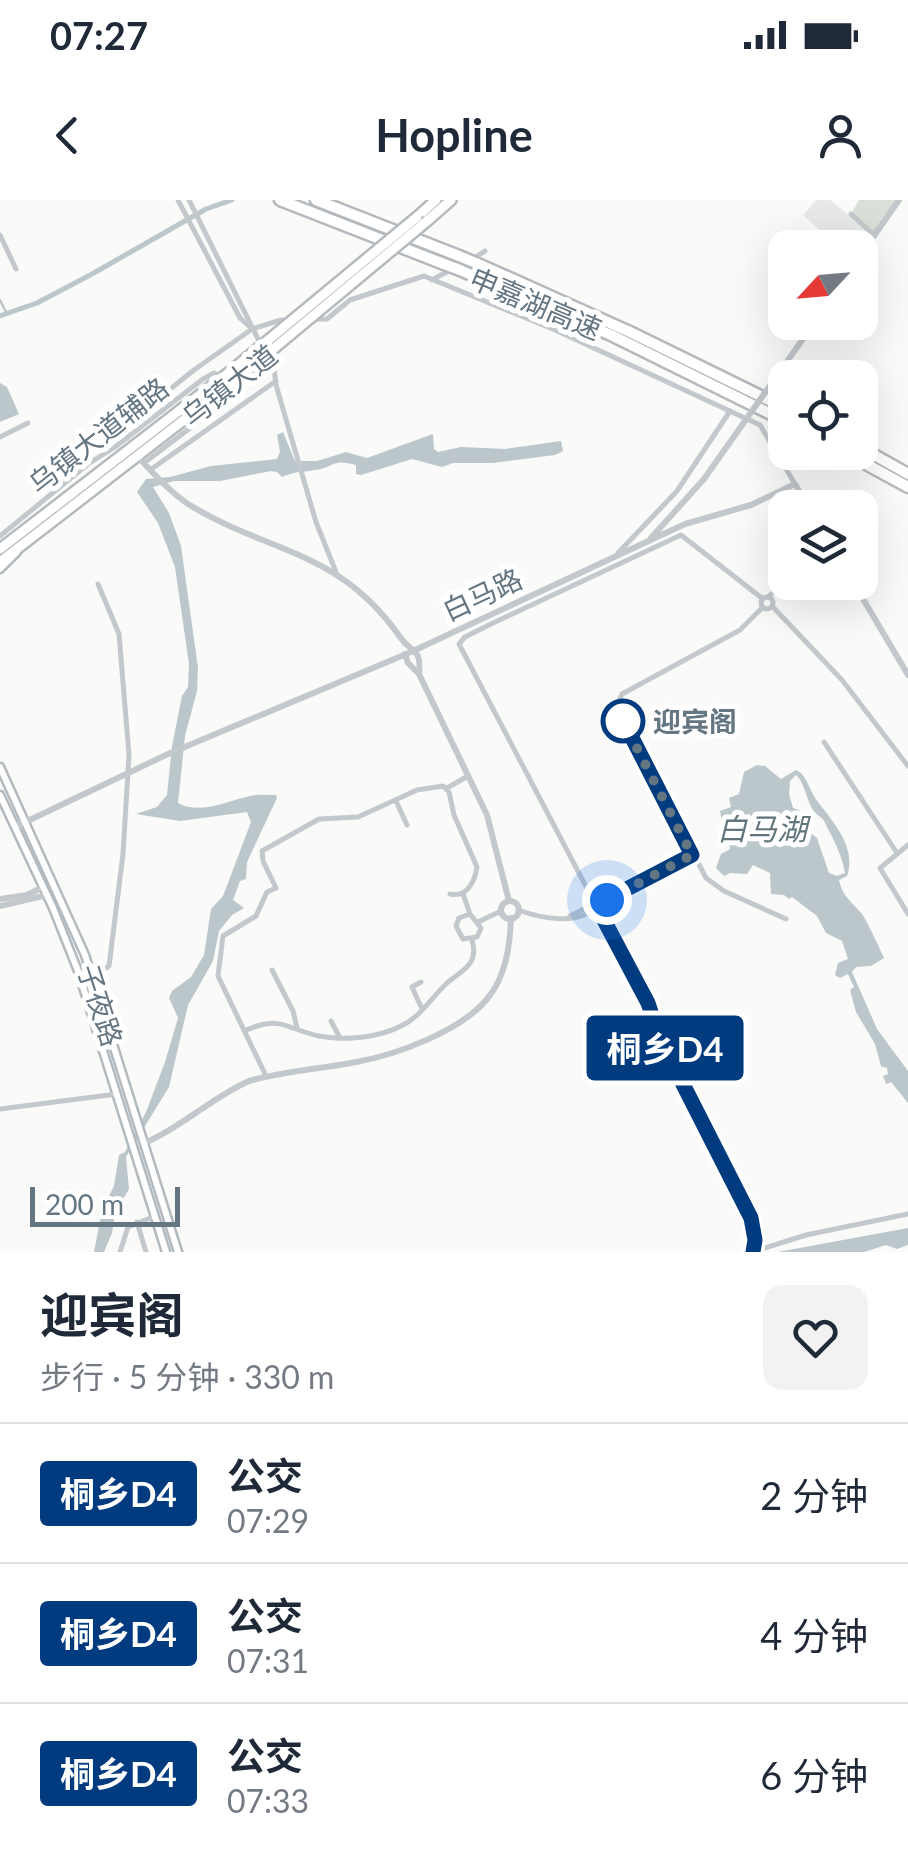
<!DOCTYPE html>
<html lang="zh">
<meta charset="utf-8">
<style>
:root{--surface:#fff;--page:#f2f2f3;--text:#1f2937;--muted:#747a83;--line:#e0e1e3}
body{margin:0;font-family:Lato,"Noto Sans SC",sans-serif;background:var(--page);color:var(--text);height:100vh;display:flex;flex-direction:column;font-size:38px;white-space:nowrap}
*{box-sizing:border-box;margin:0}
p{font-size:32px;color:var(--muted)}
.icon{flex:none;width:55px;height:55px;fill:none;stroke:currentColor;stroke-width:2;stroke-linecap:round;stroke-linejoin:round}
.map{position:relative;height:1052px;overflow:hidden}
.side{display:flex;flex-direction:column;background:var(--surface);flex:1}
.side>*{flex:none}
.badge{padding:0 20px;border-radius:8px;font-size:35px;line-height:65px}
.needle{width:65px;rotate:244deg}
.controls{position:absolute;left:768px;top:30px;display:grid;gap:20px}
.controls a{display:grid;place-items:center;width:110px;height:110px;border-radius:20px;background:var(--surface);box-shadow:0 10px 40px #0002;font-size:50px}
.scale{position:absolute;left:30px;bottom:25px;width:150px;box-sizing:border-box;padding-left:10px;border:5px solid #657683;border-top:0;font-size:28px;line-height:35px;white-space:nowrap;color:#657683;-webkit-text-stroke:8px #fff;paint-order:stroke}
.you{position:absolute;width:50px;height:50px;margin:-25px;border:8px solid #fff;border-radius:50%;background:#1a73e8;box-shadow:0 0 0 15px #1a73e833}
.map>.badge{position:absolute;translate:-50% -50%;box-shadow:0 0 0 5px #fff}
.round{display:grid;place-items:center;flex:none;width:105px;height:105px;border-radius:20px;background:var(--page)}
.head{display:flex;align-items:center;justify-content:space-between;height:170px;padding:0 40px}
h1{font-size:48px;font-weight:700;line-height:75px}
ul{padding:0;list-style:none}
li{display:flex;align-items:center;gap:30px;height:140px;padding:0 40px;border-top:2px solid var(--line)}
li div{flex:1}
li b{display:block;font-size:38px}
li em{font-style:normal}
li .badge{min-width:110px;font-weight:700;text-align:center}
.status{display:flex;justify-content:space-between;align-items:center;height:70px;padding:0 50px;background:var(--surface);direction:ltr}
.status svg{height:28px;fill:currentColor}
header{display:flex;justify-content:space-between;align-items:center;height:130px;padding:0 40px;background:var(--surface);font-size:45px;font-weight:700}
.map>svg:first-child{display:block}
.built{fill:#e8e9e9}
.green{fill:#dadfd7}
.water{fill:#bbc7cb;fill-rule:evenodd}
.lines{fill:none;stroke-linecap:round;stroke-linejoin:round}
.stream{stroke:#bbc7cb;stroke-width:2.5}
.canal{stroke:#bbc7cb;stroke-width:5}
.secondary-casing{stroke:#b3babf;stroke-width:11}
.primary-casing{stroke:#b5babe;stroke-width:14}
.motorway-casing{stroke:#b4b9bd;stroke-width:15}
.minor{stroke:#c3c8cc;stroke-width:5}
.tertiary{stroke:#c3c8cc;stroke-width:6}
.secondary{stroke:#fff;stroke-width:6}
.primary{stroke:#fff;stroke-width:9}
.motorway{stroke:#fff;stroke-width:10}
.primary-bridge-casing{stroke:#b5babe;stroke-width:14;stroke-linecap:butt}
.motorway-bridge-casing{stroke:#b4b9bd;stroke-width:15;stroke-linecap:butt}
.tertiary-bridge{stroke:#c3c8cc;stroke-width:6}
.primary-bridge{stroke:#fff;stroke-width:9}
.motorway-bridge{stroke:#fff;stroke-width:10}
.line-casing{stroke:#fff;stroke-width:22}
.line{stroke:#003b80;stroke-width:15}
.walk{stroke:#657683;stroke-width:10;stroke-dasharray:0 18}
.stop-dot{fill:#fff;stroke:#003b80;stroke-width:5}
.labels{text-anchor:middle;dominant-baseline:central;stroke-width:10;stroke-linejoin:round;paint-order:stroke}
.street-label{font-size:28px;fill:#657683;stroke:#fff}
.stop-label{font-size:28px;font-weight:bold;fill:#657683;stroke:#fff;text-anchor:start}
.water-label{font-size:30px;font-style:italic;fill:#60757c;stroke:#fff}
</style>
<div class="status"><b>07:27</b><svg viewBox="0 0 49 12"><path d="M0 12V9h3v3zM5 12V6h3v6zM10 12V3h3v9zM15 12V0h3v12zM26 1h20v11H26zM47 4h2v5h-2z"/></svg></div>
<header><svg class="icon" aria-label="back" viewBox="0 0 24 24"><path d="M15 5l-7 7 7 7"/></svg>Hopline<svg class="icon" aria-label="person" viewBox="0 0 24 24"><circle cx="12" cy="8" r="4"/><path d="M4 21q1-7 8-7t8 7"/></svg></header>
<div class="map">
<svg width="908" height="1052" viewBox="0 0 908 1052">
<rect width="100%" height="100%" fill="#fafaf8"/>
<path class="built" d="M 816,0 L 830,0 L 868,30 L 850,47 L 839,47 L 803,15 Z"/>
<path class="green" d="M 859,0 L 899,0 L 874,35 L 851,14 Z"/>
<g class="water">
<path d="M 0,183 L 7,187 L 19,214 L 0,222 Z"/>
<path d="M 283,232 L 295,261 L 317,261 L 346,252 L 367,258 L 433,234 L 434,249 L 438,252 L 461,247 L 505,249 L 561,241 L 563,251 L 555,255 L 493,263 L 453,263 L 442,267 L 412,259 L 361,275 L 356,274 L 356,265 C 331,258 336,267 315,270 C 298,273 300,270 282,277 L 277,272 L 271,271 L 220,281 L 174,281 L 153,287 L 169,313 L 181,346 L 198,468 L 197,491 L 185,536 L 178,603 C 199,615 228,601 250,596 C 258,594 268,595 276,595 L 277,598 L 247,662 L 246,679 L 240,681 L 233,700 L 244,708 L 232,715 L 219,731 L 213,761 L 188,805 L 169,887 L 126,957 L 129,989 L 115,1013 L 112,1033 L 104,1052 L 94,1052 L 102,1010 L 114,986 L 119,955 L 125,952 L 146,912 L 165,862 L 178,818 L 169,798 L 172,791 L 191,777 L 204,755 L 211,709 L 223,696 L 251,622 L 247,612 L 180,621 L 136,614 L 157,607 L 167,595 L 172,546 L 182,496 L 188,487 L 189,464 L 175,367 L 158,323 L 137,292 L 146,279 L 170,277 L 211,266 L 277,259 L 280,252 L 277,235 Z"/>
<path d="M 757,565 L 765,566 L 781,579 L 796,570 L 801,573 C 809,582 810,592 818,602 C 834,623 857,648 847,676 L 839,680 C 842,696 852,702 862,714 C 866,719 880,749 884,758 L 871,766 L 856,767 L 852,772 L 877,829 L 908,871 L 908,903 L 891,882 L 886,884 L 883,876 L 888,874 L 887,868 L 881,866 L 875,844 L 856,812 L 850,790 L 854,787 L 848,774 L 840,778 L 835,775 L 838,763 L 848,759 L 842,741 L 826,733 L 817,716 L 792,697 L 789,699 L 784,695 L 771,694 L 770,673 L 753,665 L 747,674 L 730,673 L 724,676 L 716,668 L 721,654 L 730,649 L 727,634 L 720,630 L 723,627 L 720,611 L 731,607 L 729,598 L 739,594 L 744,572 ZM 796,575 C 805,583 806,599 813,610 C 816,615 822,617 824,621 C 833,638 842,655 845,673 L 837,676 L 829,673 L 817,638 L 807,630 L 807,613 L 793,608 L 789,594 L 790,581 Z"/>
<path d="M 908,1028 L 908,1045 L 897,1049 L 886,1045 L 864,1052 L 778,1052 Z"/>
</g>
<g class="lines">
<path class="stream" d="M 0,100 L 7,114"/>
<path class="canal" d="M 0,116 L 37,103 L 92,74 L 206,9 L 232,0"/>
<g class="secondary-casing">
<g id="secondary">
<path d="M 0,369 L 17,352"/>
<path d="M 0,567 L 85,755 L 178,1052"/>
<path d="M 0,595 L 53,708 L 78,771 L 166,1052"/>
</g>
</g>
<g class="primary-casing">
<g id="primary">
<path d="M 417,17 L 436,0"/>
<path d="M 427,21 L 451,0"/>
<path d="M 0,349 L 232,170"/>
<path d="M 0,362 L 242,175"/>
</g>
</g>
<g class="motorway-casing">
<g id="motorway">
<path d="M 280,0 L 444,64"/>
<path d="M 316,0 L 459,56"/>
<path d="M 476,63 L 630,132 L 785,208"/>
<path d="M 460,70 L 611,135 L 785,221"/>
<path d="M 860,247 L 908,274"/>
<path d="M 844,252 L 908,287"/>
</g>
</g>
<g class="minor">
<path d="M 178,0 L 240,118 L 250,127"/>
<path d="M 189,0 L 261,145"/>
<path d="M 851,14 L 874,35"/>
<path d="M 0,35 L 16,69"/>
<path d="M 471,60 L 485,51"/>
<path d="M 432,80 L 452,69"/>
<path d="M 268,154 L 273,160 L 276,185 L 316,322 L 336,372"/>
<path d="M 0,237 L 28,223"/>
<path d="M 127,238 L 128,223 L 194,170 L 252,129 L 281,120 L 327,119 L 350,100 L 424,76 L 555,130 L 760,225 L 795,284"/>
<path d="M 144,263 L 236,193 L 235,182"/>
<path d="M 150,270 L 276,181"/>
<path d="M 0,336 L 88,264 L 115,247 L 203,179 L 214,173 L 220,176"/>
<path d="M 618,353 L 677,291 L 730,211"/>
<path d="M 768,397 L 785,382"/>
<circle cx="767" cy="403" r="6"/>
<path d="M 772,406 L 842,480 L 908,566"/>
<path d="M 763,407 L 740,430 L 622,494 L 617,505 L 706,678 L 724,691 L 786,719"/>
<path d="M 824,542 L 897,653"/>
<path d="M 447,588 L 468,576"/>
<path d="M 396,601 L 407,625"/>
<path d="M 908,645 L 880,668 L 908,714"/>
<path d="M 463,694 L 470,714 L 481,728 L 477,737 L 463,739 L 456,726 L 459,718 L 470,714"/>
<path d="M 518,710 C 540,718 582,727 596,705"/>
<path d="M 570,716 L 692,655"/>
<path d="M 478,722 L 501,711"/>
<path d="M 272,770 L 293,811 L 297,828"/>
<path d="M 93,777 L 109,766 L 123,654 L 129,555 L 119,434 L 98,384"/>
<path d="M 421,782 L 412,787 L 422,809"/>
<path d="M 331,821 L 340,838"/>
<path d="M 244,831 C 282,814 285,829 319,836 C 345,841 379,838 403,825 C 421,816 433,796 448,782 C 464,769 479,764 472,740"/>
<path d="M 266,876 L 218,776 L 223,736 L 256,716 L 267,692 L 276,688 L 263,661 L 262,651 L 319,619 L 358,617 L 417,590 L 443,586 L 449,592 L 454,615 L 477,667 C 475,681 467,698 450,694"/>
<path d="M 0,909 L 117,894"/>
<path d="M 137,1022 L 146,1052"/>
<path d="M 120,1052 L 128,1027 L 155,1016"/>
<path d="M 752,1052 L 806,1035 L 908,1014"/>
<path d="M 753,1052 L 755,1039 L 751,1018 L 660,839 L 647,803 L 459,444 L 465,437 L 491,424 L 681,335 L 763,399"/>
</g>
<g class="tertiary">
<path d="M 860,56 L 899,0"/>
<path d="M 137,256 C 153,273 169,291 188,304 C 269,354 339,349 400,437 C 412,454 422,448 419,474"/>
<path d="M 651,338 L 704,279"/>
<path d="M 853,382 L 908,475"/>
<path d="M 405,454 L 408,463 L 419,474 L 487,615 L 509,701"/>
<path d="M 15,627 L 168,554 L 411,452 L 685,324 L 751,305 L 795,284 L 809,308"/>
<path d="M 0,699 L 27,695 L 43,687"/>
<circle cx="510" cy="710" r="9"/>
<path d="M 0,706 L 47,695"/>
<path d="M 145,943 C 182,927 211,898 249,881 C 284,871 320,869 356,862 C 396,855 461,831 487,799 C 506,777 510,745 511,718"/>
</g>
<use href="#secondary" class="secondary"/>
<use href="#primary" class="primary"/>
<use href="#motorway" class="motorway"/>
<g class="primary-bridge-casing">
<g id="primary-bridge">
<path d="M 232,170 L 417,17"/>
<path d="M 242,175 L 427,21"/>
</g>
</g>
<g class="motorway-bridge-casing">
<g id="motorway-bridge">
<path d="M 459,56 L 476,63"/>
<path d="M 444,64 L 460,70"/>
</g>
</g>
<path class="tertiary-bridge" d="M 704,279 L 812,126"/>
<use href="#primary-bridge" class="primary-bridge"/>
<use href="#motorway-bridge" class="motorway-bridge"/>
</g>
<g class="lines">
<g class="line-casing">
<path id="line" d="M 623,520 L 692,655 L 596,705 L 648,803 L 660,839 L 751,1018 L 755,1040 L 753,1052"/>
</g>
<use href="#line" class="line"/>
<path class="walk" d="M 607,700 L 692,655 L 623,521"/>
</g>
<circle class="stop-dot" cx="623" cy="521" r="20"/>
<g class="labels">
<g class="street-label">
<text transform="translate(536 103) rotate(23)">申嘉湖高速</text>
<text transform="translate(229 185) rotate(-38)">乌镇大道</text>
<text transform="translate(98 235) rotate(-38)">乌镇大道辅路</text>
<text transform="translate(482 394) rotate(-25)">白马路</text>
<text transform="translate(101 805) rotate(72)">子夜路</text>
</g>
<g class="stop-label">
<text x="653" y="521">迎宾阁</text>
</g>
<g class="water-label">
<text x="762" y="628">白马湖</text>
</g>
</g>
</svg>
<div class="controls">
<a><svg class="needle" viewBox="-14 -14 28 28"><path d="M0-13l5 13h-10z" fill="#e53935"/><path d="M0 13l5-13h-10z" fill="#747a83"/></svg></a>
<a><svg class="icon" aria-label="locate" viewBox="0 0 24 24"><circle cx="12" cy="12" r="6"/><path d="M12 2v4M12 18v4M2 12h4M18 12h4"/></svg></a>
<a><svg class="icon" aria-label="layers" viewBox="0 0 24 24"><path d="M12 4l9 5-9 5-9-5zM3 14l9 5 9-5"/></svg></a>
</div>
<div class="scale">200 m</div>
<div class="you" style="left:607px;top:700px"></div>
<b class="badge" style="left:665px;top:848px;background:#003b80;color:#fff">桐乡D4</b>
</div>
<section class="side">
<div class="head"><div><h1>迎宾阁</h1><p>步行 · 5 分钟 · 330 m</p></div><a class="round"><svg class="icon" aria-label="heart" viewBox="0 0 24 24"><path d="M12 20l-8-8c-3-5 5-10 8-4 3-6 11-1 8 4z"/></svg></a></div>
<ul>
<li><span class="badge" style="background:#003b80;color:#fff">桐乡D4</span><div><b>公交</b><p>07:29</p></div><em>2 分钟</em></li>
<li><span class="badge" style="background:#003b80;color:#fff">桐乡D4</span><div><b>公交</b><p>07:31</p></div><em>4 分钟</em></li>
<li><span class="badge" style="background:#003b80;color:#fff">桐乡D4</span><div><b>公交</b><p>07:33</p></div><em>6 分钟</em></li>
</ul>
</section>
